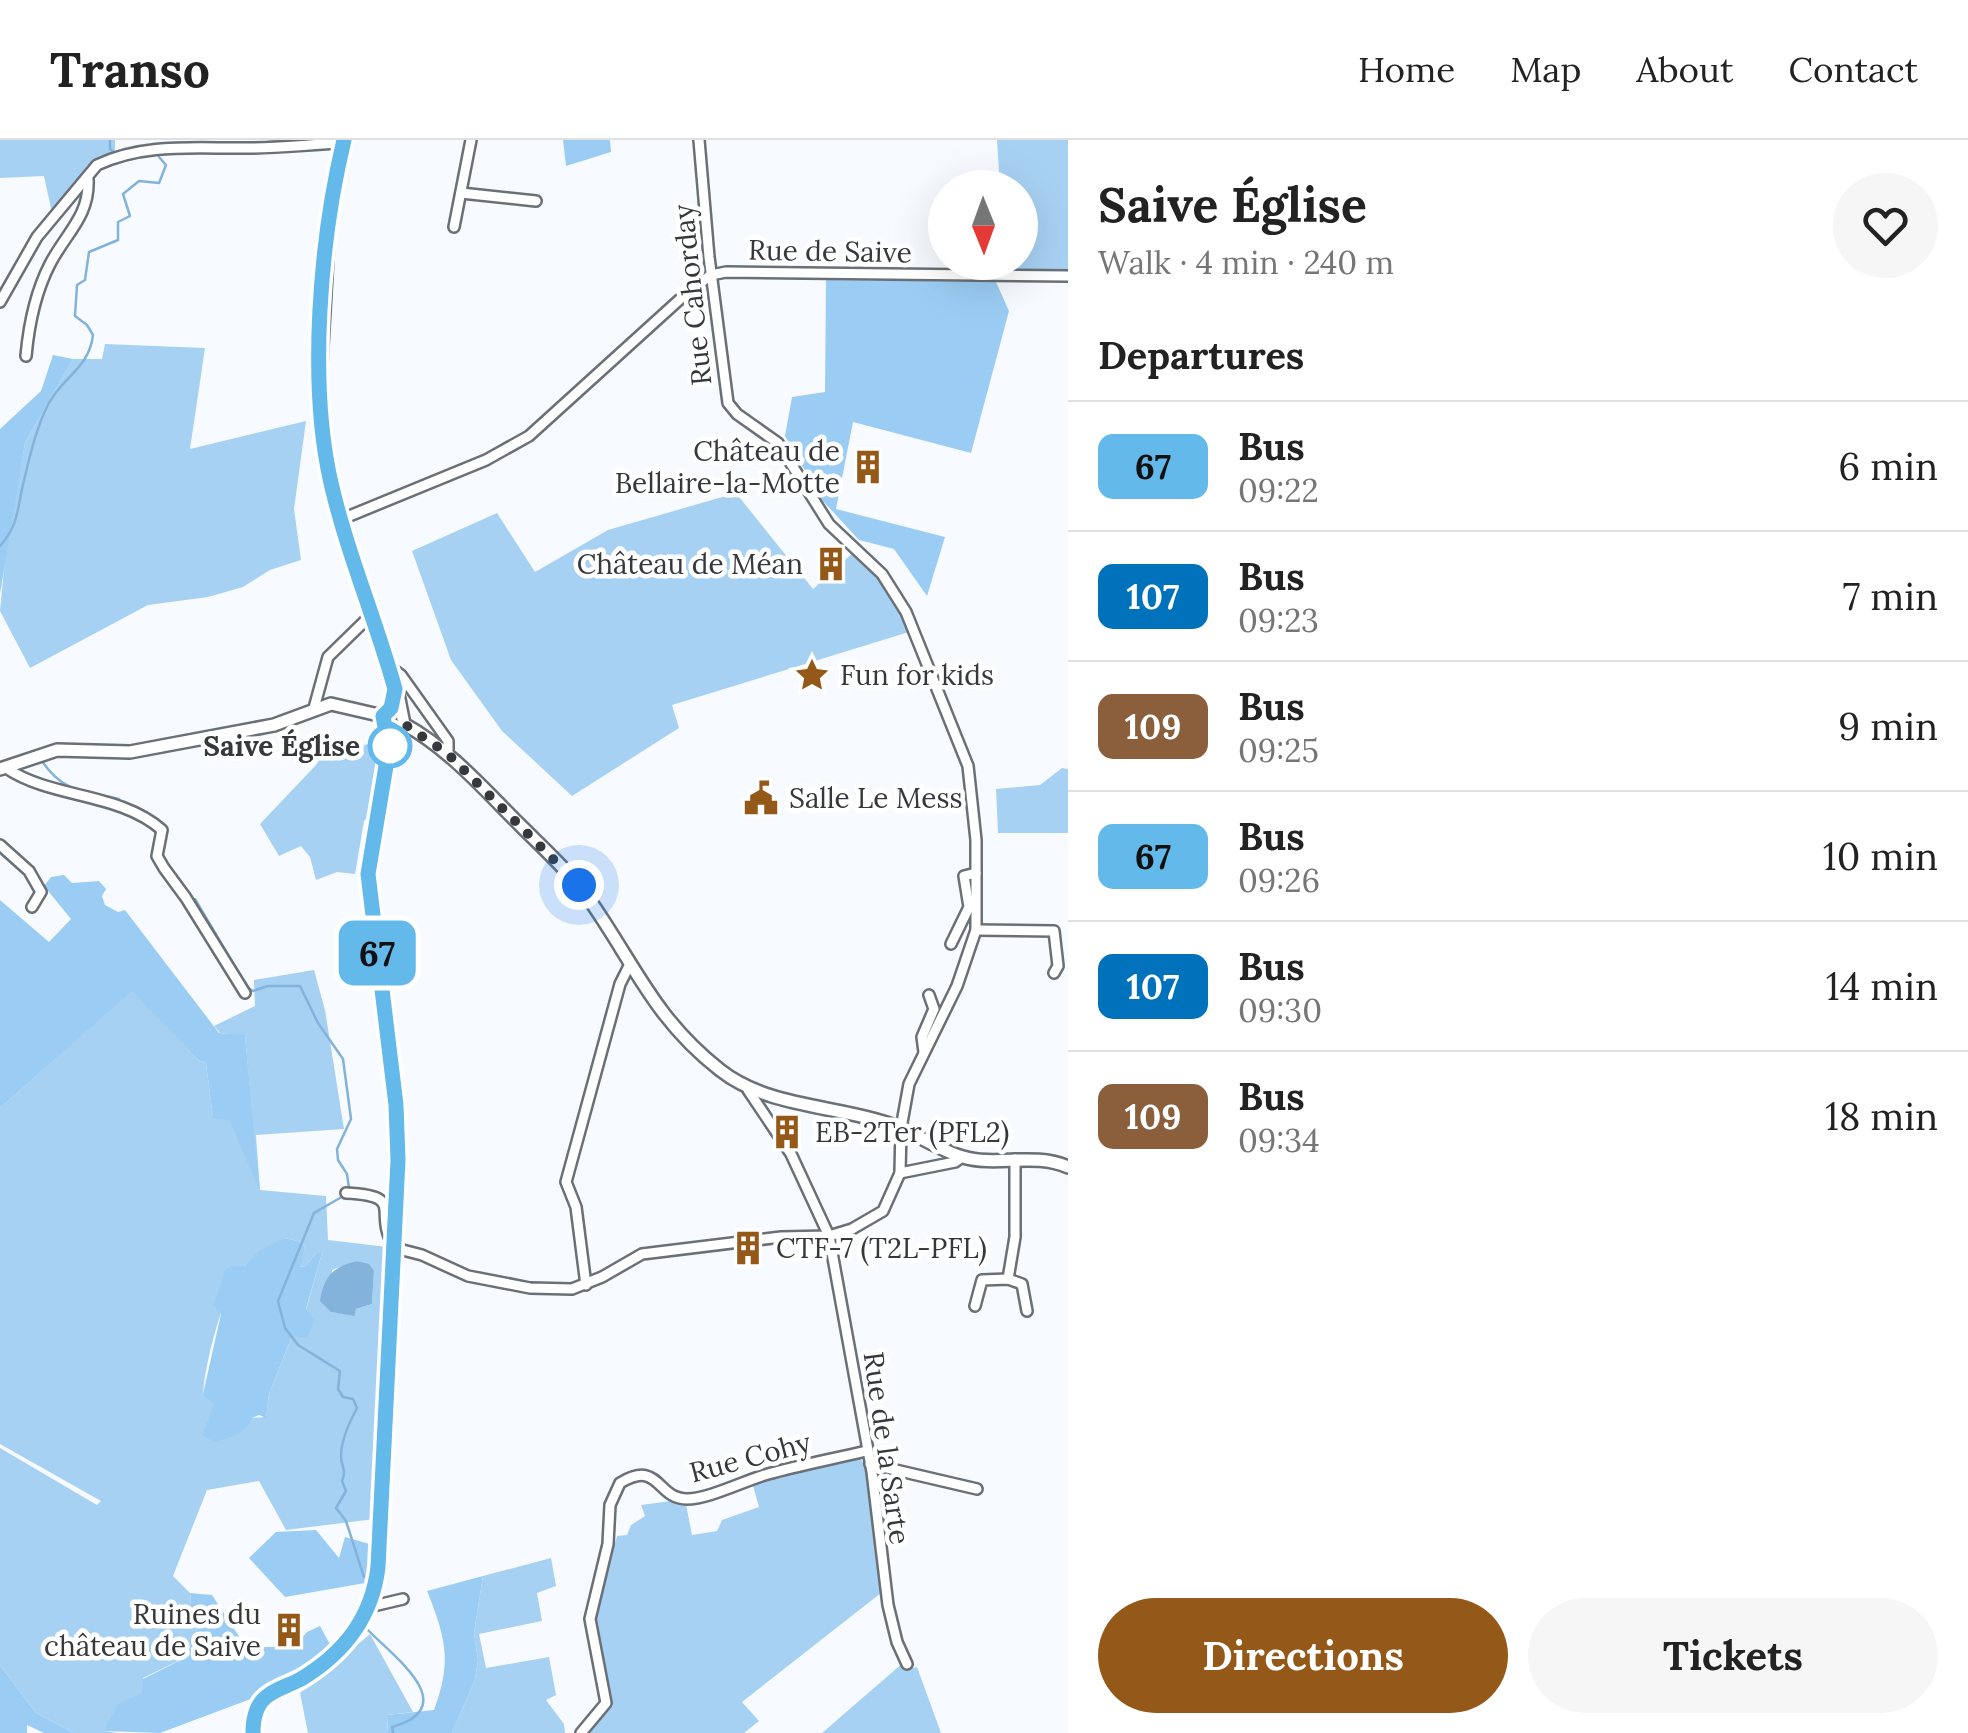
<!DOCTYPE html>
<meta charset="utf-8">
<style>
:root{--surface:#fff;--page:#f6f6f6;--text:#222;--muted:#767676;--line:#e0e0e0;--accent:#945818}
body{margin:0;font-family:Lora,serif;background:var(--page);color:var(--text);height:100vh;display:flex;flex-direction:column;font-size:38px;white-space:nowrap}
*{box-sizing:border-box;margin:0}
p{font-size:32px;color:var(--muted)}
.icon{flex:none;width:55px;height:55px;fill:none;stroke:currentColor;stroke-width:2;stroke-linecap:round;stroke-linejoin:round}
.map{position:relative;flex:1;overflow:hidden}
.side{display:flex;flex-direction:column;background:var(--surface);width:900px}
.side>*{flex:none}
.badge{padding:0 20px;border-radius:15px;font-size:35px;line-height:65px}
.needle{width:65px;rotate:179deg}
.buttons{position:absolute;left:928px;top:30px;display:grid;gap:20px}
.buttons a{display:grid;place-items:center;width:110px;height:110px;border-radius:50%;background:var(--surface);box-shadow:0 10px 40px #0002;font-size:50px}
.you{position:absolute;width:50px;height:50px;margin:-25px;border:8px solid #fff;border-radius:50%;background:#1a73e8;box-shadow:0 0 0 15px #1a73e833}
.map>.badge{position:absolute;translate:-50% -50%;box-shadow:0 0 0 5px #fff}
h2{padding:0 30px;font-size:38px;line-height:90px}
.round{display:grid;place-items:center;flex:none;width:105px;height:105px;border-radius:52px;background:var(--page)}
.summary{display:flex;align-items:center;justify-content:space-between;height:170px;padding:0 30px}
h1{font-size:48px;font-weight:800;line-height:75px}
.action{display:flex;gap:20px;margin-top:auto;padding:20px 30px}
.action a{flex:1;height:115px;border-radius:60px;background:var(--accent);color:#fff;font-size:40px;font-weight:800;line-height:115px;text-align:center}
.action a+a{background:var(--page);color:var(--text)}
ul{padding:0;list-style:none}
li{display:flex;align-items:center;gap:30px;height:130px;padding:0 30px;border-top:2px solid var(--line)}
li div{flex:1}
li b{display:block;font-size:38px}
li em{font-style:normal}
li .badge{min-width:110px;font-weight:700;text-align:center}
header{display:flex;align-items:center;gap:60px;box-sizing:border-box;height:140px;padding:0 50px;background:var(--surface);border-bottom:2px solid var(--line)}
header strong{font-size:48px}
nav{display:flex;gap:55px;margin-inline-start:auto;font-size:35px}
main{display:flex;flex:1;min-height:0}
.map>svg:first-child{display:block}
.green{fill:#a7d1f3;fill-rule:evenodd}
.forest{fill:#9bcdf4}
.water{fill:#83b3da}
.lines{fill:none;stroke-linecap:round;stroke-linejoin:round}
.stream{stroke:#83b3da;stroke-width:2.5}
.minor-casing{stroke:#6a7076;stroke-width:14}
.tertiary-casing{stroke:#6a7076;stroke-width:16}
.minor{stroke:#fff;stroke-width:9}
.tertiary{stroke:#fff;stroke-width:11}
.line-casing{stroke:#fff;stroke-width:22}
.line{stroke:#63b9e9;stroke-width:15}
.walk{stroke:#36383b;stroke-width:10;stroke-dasharray:0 18}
.stop-dot{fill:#fff;stroke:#63b9e9;stroke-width:5}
.labels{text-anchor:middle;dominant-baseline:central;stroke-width:9;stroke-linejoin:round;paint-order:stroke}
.street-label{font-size:28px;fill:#36383b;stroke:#fff}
.poi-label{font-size:28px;fill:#36383b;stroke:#fff;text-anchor:start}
.stop-label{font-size:28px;font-weight:bold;fill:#36383b;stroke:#fff;text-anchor:end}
</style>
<header>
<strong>Transo</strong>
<nav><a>Home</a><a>Map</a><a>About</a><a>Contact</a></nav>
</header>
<main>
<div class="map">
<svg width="1068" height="1593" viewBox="0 0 1068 1593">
<rect width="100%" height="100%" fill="#f7fbff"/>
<g class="green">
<path d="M 0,0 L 115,0 L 115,11 L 87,26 L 52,73 L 44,36 L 0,38 Z"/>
<path d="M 997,0 L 1068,0 L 1068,131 L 1007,131 L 1006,123 L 1020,122 L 1020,48 L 1000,47 Z"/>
<path d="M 105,204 L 205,208 L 190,309 L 306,281 L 294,369 L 301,420 L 270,430 L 243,447 L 208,457 L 148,465 L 30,528 L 0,471 L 6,408 L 25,303 L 73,219 L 102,219 Z"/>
<path d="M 736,353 L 813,449 L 855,411 C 876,435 897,461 909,492 L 672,565 L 679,588 L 572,656 L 502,591 L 451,520 L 412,411 L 497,373 L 535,432 L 608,390 Z"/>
<path d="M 330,604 L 340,618 L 367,604 L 381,616 L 370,675 L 364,681 L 355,734 L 337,732 L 316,740 L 310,717 L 301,706 L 279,716 L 260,684 L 316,625 Z"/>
<path d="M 1062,628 L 1068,629 L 1068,693 L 998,693 L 996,649 L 1040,645 Z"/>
<path d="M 314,830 L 325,870 L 344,989 L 256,995 L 260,1050 L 326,1056 L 328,1100 L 387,1107 L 375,1379 L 286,1390 L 259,1341 L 207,1350 L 173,1436 L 190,1453 L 192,1477 L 203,1509 L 143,1538 L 143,1553 L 105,1591 L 118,1593 L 74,1593 L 36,1573 L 0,1525 L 0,1308 L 97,1365 L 101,1361 L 0,1304 L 0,968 L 132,850 L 198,920 L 206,923 L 213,977 L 229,979 L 259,1047 L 245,896 L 220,893 L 214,886 L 255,866 L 254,840 ZM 285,1098 L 302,1102 L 305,1108 L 299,1127 L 306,1126 L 316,1113 L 322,1113 L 306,1170 L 315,1182 L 292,1196 L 269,1254 L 266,1277 L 252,1278 L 203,1254 C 205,1222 224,1148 245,1125 C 256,1114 273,1106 285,1098 ZM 356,1121 L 374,1131 L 372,1164 L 356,1169 L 355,1175 L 331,1172 L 332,1130 Z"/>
<path d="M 859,1317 L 866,1326 L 881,1453 L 742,1562 L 759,1581 L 744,1593 L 582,1593 L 602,1566 L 594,1479 L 617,1396 L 627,1395 L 631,1385 L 645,1376 L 641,1365 L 685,1359 L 692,1395 L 717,1391 L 722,1380 L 759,1367 L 752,1342 Z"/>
<path d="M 551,1418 L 556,1446 L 537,1453 L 542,1481 L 479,1494 L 486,1528 L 549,1517 L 556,1555 L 546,1560 L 564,1584 L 565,1593 L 452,1593 L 475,1540 L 478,1520 L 474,1493 L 483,1436 Z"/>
<path d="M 370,1494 L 413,1572 L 387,1575 L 388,1593 L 308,1593 L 300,1553 Z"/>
<path d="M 904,1522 L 907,1529 L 917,1527 L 941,1593 L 822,1593 Z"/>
</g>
<g class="forest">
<path d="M 563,0 L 610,0 L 611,12 L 566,26 Z"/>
<path d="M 826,140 L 996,142 L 1009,171 L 971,313 L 853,282 L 836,369 L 945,397 L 927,456 L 894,409 L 859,400 L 822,360 L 785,296 L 792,257 L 825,252 Z"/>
<path d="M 53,215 L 73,219 L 25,303 L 0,454 L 0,289 L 41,251 Z"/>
<path d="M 64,735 L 72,743 L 99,741 L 106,749 L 102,756 L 105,765 L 118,772 L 125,770 L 219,893 L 245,895 L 260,1051 L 229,980 L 213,978 L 206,923 L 198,920 L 132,851 L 0,968 L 0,760 L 49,802 L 71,779 L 44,746 L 51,737 Z"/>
<path d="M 285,1098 L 302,1102 L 305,1108 L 300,1127 L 306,1126 L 316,1113 L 322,1113 L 306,1169 L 315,1181 L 307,1198 L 292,1196 L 269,1254 L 266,1278 L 259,1275 L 252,1278 C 246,1295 230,1297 214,1302 L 202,1295 L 214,1265 L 203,1254 L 221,1174 L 214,1165 L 225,1130 L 231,1126 L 244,1126 L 260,1110 Z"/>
<path d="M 316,1390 L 339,1418 L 345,1397 L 373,1405 L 371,1442 L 285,1457 L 249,1418 L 276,1392 Z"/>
<path d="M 483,1436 L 474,1493 L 478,1520 L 475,1540 L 452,1593 L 388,1593 L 387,1575 L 434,1570 C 452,1522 446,1498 427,1451 Z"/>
<path d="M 190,1453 L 212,1455 L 246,1507 L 293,1507 L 307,1492 L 320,1486 L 333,1510 L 267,1553 L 160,1593 L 104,1591 L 118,1564 L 142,1553 L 143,1539 L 203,1509 L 192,1477 Z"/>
<path d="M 0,1525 L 36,1573 L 74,1593 L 44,1593 L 27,1585 L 27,1593 L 0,1593 Z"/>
</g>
<path class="water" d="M 356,1121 L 369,1124 L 374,1131 L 372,1164 L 356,1169 L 355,1176 L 331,1172 L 320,1161 C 324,1136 332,1128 356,1121 Z"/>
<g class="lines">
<g class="stream">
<path d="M 110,0 L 110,9 L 114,12"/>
<path d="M 0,406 C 17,387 17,373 22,349 C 28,323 34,297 44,273 C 58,238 89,231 93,195 L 87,185 L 75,176 L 77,145 L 85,140 L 89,112 L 118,100 L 118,82 L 130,76 L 123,54 L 139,41 L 159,43 L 166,25 L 159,17"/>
<path d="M 42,621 C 63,653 85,651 119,659"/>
<path d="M 195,759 L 247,847 L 253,851 L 268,846 L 300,846 L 318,883 L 343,919 L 351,979 L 337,1009 L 338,1020 L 347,1034 L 349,1048"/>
<path d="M 345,1055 L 314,1073 L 278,1161 L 285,1188 L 298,1205 L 340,1231 L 338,1249 L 343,1257 L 353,1259 L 357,1268 C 350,1281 341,1301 341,1316 C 341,1327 347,1329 342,1341 L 346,1351 L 336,1368 L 346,1381 L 364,1437"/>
<path d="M 366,1488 C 391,1515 465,1566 392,1587 L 393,1593"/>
</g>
<g class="minor-casing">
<g id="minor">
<path d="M 461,53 L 536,61"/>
<path d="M 454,87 L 471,0"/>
<path d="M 0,162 L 37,97 L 97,25 C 145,2 198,9 250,8 C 281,8 312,4 343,3"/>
<path d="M 26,216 C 29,183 35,153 50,124 C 66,93 90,76 88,39"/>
<path d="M 342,379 L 486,320 L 529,296 L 689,151 L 711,135 L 726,132 L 1068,136"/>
<path d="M 389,526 L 401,535 L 448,601 L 448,614"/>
<path d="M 314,568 L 328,517 L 371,475"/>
<path d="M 6,628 C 52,659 119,652 162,690 L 157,716 L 164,728 L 186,758 L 245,853"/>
<path d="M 0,705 L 29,731 L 41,752 L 32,767"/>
<path d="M 976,790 L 1054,791 L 1058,826 L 1054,833"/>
<path d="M 951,804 L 969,767 L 964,736 L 976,733"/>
<path d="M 924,912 L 922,897 L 934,869 L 929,855"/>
<path d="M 748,950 L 791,1014 L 829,1096 L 872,1332 L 888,1465 L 897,1502 L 907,1524"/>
<path d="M 900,1033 L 955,1022 L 962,1017"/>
<path d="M 346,1053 C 408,1056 371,1072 395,1108 L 422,1115 L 468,1136 L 530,1148 L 572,1149 L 602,1137 L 642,1114 L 781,1097 L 829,1096 L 852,1089 L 883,1071 L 900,1033 L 901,988 L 909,944 L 957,846 L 976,790 L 976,700 L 968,626 L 906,472 L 882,434 L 829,384 L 778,303 L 737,274 L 728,263 L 709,117 L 699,0"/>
<path d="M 1008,1139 L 1015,1097 L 1015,1019"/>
<path d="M 586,1145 L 576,1067 L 566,1042 L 620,844 L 629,826"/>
<path d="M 975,1166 L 982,1140 L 1008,1139 L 1022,1144 L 1027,1171"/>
<path d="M 870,1324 L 977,1349"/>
<path d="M 369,1467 L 403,1459"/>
<path d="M 581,1593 L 606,1563 L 590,1479 L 608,1404 L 610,1365 L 620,1343 C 660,1319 656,1359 687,1359 C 709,1359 746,1340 768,1334 C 800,1325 833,1319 866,1311"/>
</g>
</g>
<g class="tertiary-casing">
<g id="tertiary">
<path d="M 344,0 L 330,65 L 319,259 L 332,350 L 399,559 L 404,584"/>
<path d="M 404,584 C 449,609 483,648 519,684 C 544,709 571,733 591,762 C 636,827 655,879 720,930 C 768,968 837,965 893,985 C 917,994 939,1010 963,1017 C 997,1027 1034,1012 1068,1027"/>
<path d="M 0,629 L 57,610 L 130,612 L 274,585 L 331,564 L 383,576"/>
<path d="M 253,1593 L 256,1570 L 266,1557 L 305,1536 L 344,1506 L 356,1491 L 369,1467 L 378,1431 L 399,1021 L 396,965 L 368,734 L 392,591"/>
</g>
</g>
<use href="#minor" class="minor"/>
<use href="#tertiary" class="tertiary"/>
</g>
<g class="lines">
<g class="line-casing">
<path id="line" d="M 253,1593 C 253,1580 255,1566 266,1557 C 275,1549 290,1545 301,1539 C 344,1513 372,1478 378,1427 L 398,1020 L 396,965 L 368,734 L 392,590 L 385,587 L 383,576 L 391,568 L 395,549 C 376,480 347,413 331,343 C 308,243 320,100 344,0"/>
</g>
<use href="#line" class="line"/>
<path class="walk" d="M 390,606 L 388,616 L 392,590 L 404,584 L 448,614 L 579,745"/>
</g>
<defs>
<g id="building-bare" transform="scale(2.7)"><path d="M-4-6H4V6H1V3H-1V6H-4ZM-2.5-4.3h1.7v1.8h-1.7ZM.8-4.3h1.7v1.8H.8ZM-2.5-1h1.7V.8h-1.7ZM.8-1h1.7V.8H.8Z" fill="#945818" stroke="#fff" stroke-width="2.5" paint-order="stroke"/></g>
<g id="sight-bare" transform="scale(2.7)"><path d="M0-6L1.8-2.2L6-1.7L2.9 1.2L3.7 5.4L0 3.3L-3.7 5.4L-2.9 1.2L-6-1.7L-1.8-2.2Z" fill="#945818" stroke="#fff" stroke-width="2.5" paint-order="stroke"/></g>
<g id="civic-bare" transform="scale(2.7)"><path d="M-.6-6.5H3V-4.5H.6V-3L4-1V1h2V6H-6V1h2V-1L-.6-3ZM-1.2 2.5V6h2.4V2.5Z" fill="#945818" stroke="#fff" stroke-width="2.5" paint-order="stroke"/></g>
</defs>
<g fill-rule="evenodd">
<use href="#building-bare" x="868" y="327"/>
<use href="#building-bare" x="831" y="424"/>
<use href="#sight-bare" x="812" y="535"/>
<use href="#civic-bare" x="761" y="658"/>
<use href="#building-bare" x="787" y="992"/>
<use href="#building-bare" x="748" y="1108"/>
<use href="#building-bare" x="289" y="1490"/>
</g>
<circle class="stop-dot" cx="390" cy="606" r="20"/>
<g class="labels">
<g class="street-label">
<text transform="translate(830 111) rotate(1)">Rue de Saive</text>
<text transform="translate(692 155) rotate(-96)">Rue Cahorday</text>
<text transform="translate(887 1308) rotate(82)">Rue de la Sarte</text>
<text transform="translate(750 1317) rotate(-15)">Rue Cohy</text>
</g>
<g class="poi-label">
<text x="840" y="311" text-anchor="end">Château de<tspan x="840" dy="32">Bellaire-la-Motte</tspan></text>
<text x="803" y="424" text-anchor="end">Château de Méan</text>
<text x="840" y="535">Fun for kids</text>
<text x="789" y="658">Salle Le Mess</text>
<text x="815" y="992">EB-2Ter (PFL2)</text>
<text x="776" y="1108">CTF-7 (T2L-PFL)</text>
<text x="261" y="1474" text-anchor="end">Ruines du<tspan x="261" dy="32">château de Saive</tspan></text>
</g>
<g class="stop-label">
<text x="360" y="606">Saive Église</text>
</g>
</g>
</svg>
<div class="buttons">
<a><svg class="needle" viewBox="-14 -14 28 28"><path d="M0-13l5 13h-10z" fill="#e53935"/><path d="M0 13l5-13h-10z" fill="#767676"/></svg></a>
</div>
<div class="you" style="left:579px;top:745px"></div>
<b class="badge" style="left:377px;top:813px;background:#63b9e9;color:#111">67</b>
</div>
<section class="side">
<div class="summary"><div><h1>Saive Église</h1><p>Walk · 4 min · 240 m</p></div><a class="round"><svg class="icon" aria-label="heart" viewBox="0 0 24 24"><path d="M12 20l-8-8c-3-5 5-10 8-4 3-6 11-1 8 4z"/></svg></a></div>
<h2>Departures</h2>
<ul>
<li><span class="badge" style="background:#63b9e9;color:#111">67</span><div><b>Bus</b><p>09:22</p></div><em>6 min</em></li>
<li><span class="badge" style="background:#0072bc;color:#fff">107</span><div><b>Bus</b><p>09:23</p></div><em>7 min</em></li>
<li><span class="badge" style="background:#8b5e3c;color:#fff">109</span><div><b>Bus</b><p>09:25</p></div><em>9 min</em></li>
<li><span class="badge" style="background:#63b9e9;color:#111">67</span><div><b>Bus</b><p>09:26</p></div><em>10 min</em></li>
<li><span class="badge" style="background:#0072bc;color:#fff">107</span><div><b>Bus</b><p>09:30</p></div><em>14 min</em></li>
<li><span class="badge" style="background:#8b5e3c;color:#fff">109</span><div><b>Bus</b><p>09:34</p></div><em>18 min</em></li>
</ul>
<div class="action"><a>Directions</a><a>Tickets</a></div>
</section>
</main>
